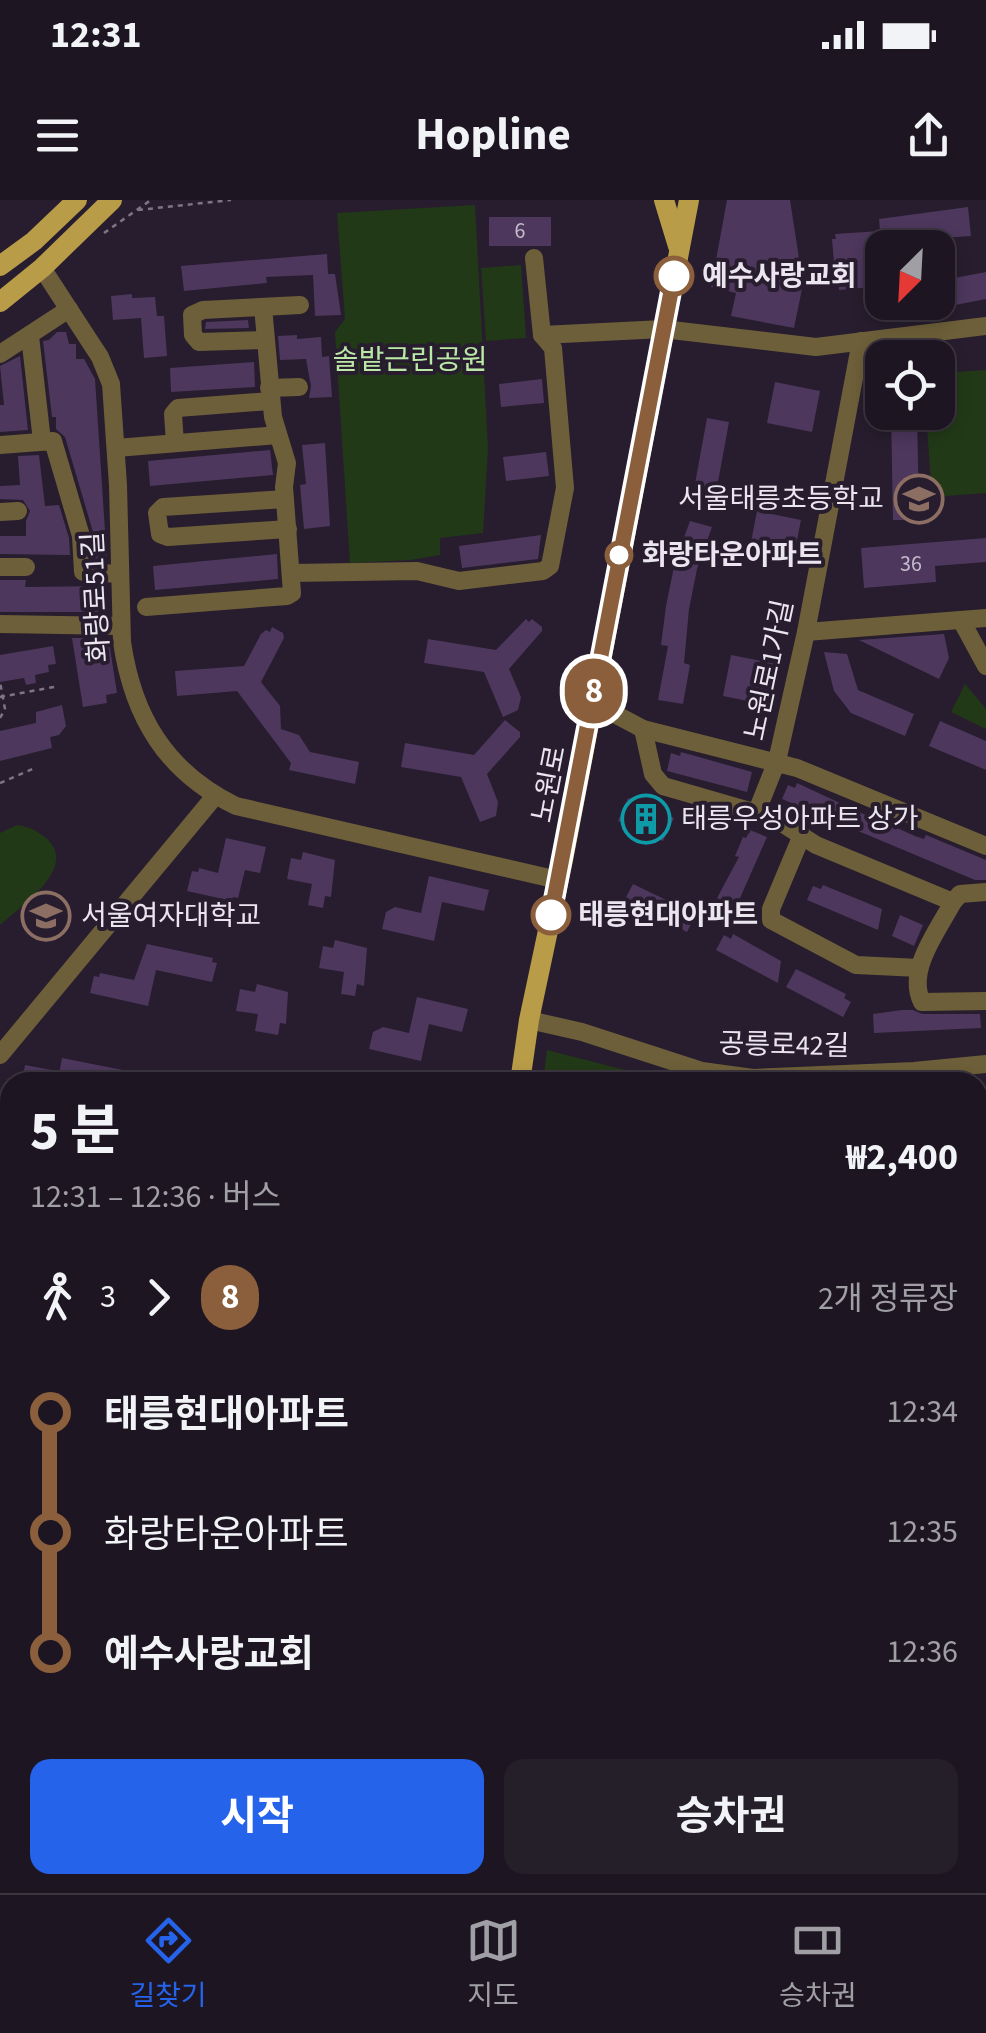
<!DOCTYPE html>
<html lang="ko">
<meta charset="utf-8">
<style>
:root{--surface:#1d1622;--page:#251f2a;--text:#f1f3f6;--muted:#a09fa5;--line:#3b3540;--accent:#2563eb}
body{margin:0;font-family:"Source Sans 3","Noto Sans KR",sans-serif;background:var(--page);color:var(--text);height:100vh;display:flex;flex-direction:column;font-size:38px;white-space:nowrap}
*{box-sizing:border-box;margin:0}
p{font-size:32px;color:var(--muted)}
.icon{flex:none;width:55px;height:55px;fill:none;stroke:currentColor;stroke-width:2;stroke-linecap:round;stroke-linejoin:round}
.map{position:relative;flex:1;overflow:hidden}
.drawer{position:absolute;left:0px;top:872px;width:988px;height:822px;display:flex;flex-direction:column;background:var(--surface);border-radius:30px 30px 0 0;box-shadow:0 5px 15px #0003,0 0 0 2px var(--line)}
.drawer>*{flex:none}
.badge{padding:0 20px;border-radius:32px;font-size:35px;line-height:65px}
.needle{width:65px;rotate:204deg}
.fabs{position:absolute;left:865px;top:30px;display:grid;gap:20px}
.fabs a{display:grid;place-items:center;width:90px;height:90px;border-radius:20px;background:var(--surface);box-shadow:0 5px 15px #0003,0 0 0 2px var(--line);font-size:50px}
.map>.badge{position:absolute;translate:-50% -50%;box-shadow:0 0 0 5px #fff}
.legs{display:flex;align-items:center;gap:15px;height:110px;padding:0 30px;font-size:32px}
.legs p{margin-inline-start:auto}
.head{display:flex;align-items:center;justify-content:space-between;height:170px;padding:0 30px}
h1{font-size:55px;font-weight:700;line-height:75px}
.cta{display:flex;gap:20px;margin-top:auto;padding:20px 30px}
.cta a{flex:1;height:115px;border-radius:20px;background:var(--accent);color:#fff;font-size:40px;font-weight:700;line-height:115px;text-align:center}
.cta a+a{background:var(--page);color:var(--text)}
ul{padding:0 30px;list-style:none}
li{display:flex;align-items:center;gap:35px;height:120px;font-size:38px}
li i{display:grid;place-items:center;width:15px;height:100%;margin:0 12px;background:currentColor}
li i::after{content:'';width:25px;height:25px;margin:-12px;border:8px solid;border-radius:50%;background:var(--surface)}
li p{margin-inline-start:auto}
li:first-child i{background:linear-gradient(#0000 50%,currentColor 0)}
li:last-child i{background:linear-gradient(currentColor 50%,#0000 0)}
.status{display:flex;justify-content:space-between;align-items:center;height:70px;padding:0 50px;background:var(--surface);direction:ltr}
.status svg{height:28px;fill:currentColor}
header{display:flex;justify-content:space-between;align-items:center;height:130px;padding:0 30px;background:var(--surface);font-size:45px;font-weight:700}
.menu{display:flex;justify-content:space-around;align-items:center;height:140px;border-top:2px solid var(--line);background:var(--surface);font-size:28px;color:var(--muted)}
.menu a{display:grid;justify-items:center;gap:5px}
.menu .selected{color:var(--accent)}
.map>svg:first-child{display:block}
.medical{fill:#352836}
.green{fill:#223917}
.building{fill:#4d375d}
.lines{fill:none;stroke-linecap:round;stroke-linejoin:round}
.path{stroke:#7e7584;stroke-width:2.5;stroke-dasharray:5 5;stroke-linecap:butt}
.minor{stroke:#6d5f39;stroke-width:18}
.major{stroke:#b99c47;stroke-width:20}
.line-1-casing{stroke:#fff;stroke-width:22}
.line-1{stroke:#8b5e3c;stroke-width:15}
.stop-1-dot{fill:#fff;stroke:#8b5e3c;stroke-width:5}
.labels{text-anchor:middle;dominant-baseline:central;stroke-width:8;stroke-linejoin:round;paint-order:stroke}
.number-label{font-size:22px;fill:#c4bacb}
.stop-label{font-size:28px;font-weight:bold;fill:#ebe5f0;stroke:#271d2e;text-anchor:start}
.park-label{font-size:28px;fill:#bbe8a7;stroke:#271d2e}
.poi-label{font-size:28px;fill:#ebe5f0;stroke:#271d2e;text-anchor:start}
.street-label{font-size:28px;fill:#ebe5f0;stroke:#271d2e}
</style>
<div class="status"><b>12:31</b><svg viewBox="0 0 49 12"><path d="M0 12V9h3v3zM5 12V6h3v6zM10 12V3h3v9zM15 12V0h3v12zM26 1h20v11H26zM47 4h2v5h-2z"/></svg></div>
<header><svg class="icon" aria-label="menu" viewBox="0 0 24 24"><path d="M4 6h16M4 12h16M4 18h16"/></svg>Hopline<svg class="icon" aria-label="share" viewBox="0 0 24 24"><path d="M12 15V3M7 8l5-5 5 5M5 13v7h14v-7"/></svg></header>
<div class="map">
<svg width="986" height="1693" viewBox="0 0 986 1693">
<rect width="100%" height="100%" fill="#271d2e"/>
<path class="medical" d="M 978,1510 L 986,1514 L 986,1689 L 983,1693 L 660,1693 L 665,1685 L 978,1685 Z"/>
<g class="green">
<path d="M 475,5 L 488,249 L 483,333 L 440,338 L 440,355 L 411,360 L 350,363 L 335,132 L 345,119 L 337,13 Z"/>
<path d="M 521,65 L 526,138 L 486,141 L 481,68 Z"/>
<path d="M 986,170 L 986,293 L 932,297 L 926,213 L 938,212 L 938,173 Z"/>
<path d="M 965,484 L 986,509 L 986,529 L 951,512 Z"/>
<path d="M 17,625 C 30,627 36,630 46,638 C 80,667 20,707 0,725 L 0,633 Z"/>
<path d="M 547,850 L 672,882 L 543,882 Z"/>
<path d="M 0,1313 L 10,1315 L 10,1685 L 100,1685 L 97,1693 L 0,1693 Z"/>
<path d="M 117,1685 L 227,1685 L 225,1693 L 145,1693 Z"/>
<path d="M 535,1685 L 665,1685 L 660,1693 L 535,1693 Z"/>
</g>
<g class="building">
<path d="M 727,0 L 790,0 L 803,84 L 794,128 L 731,116 L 736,93 L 711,87 Z"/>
<path d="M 968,7 L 971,36 L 928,39 L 929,45 L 882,48 L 882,86 L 839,90 L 839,86 L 836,86 L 832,39 L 836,39 L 835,34 L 880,31 L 879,19 Z"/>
<rect x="489" y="17" width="62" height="29"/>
<path d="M 327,54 L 328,74 L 335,74 L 341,115 L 315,116 L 313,75 L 266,77 L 267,83 L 184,91 L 181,66 Z"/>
<path d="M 986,72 L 986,99 L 940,108 L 938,84 L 949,82 L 949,79 Z"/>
<path d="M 132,94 L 132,98 L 155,97 L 157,116 L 164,116 L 167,156 L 144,158 L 141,118 L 113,120 L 111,96 Z"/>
<path d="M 248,120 L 249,128 L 205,129 L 206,122 Z"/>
<path d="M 57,132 L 66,132 L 69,144 L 76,144 L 76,159 L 84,159 L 95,179 L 107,361 L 95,360 L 93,332 L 65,237 L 56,229 L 56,217 L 52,217 L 43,141 L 49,140 Z"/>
<path d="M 297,135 L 297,139 L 321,137 L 322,157 L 329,156 L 332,197 L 309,198 L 311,186 L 306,159 L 280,160 L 278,136 Z"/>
<path d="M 20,156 L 28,230 L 0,232 L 0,205 L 4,205 L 0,166 Z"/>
<path d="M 254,162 L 255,187 L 171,192 L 170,168 Z"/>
<path d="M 542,179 L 544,203 L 501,207 L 499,184 Z"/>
<path d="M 775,182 L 820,191 L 812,232 L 767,223 Z"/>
<path d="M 891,212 L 917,212 L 919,320 L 893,320 Z"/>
<path d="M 707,218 L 729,222 L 714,304 L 692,300 Z"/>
<path d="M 325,243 L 330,326 L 304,329 L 300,285 L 306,284 L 302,245 Z"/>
<path d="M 270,250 L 273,275 L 150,286 L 148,261 Z"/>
<path d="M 546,252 L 549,276 L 506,281 L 503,257 Z"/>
<path d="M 39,255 L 45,306 L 59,305 L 69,338 L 70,355 L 0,354 L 0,336 L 26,336 L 26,321 L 30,311 L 23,300 L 0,299 L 0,286 L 20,285 L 18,256 Z"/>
<path d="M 757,311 L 801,320 L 793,360 L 749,352 Z"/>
<path d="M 690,321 L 712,327 L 697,369 L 689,409 L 684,463 L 690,465 L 683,504 L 658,500 L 668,446 L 661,445 L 666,406 L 675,362 Z"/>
<path d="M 541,335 L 538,359 L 462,368 L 459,346 Z"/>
<path d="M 986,338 L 986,362 L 935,366 L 936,382 L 864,388 L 861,348 Z"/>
<path d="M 277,354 L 278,379 L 155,390 L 153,366 Z"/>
<path d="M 0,380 L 26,380 L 25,387 L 106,386 L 106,403 L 98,412 L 0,412 Z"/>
<path d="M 526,419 L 529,422 L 532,419 L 542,427 L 542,431 L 509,469 L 521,497 L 518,510 L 503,517 L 484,472 L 424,463 L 428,439 L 496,450 Z"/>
<path d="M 272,427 L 283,433 L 284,438 L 261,482 L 280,506 L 281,529 L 299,535 L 310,552 L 359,562 L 355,584 L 289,570 L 291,563 L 237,491 L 177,496 L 175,471 L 244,466 L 261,434 L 266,430 L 270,432 Z"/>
<path d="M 944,434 L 949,458 L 939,479 L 859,440 Z"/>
<path d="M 72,438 L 101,438 L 109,442 L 117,493 L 106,495 L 107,503 L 83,507 Z"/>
<path d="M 53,446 L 56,464 L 48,465 L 49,472 L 35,475 L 36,483 L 26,485 L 24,478 L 0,482 L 0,455 Z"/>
<path d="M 824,452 L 847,454 L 858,490 L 914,514 L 905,536 L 851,513 L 834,491 Z"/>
<path d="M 731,455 L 776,464 L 768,505 L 723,496 Z"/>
<path d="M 62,505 L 66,526 L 59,535 L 50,537 L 52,548 L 0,561 L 0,531 L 36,523 L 36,512 Z"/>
<path d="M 505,520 L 520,532 L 520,537 L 487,574 L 498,602 L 496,616 L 480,622 L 461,577 L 401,567 L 405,543 L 474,555 Z"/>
<path d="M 940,521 L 986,541 L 986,570 L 929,546 Z"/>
<path d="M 681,552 L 752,572 L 747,592 L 667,571 L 671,553 L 680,556 Z"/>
<path d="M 797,583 L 872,618 L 874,614 L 897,623 L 895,627 L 915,636 L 924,639 L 926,635 L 986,660 L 986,680 L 975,680 L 782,599 L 788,585 L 795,588 Z"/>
<path d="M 628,598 L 674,618 L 663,641 L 618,621 Z"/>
<path d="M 750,630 L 767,637 L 733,714 L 717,707 L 720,700 L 717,698 L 739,657 L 735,656 L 743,637 L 746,638 Z"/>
<path d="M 226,638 L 266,647 L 260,673 L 245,670 L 238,698 L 233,697 L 232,701 L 187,691 L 192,671 L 198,672 L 199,668 L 218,673 Z"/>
<path d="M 303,652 L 335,660 L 331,697 L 325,696 L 323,708 L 308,705 L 312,684 L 287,679 L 291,658 L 301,660 Z"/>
<path d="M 429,676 L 489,690 L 484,711 L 442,702 L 434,741 L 382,729 L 386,712 L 395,707 L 421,713 Z"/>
<path d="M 633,684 L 689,711 L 687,714 L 694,718 L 687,732 L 625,699 Z"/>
<path d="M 823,685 L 882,709 L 878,730 L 807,700 L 813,686 L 821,689 Z"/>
<path d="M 900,715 L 923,725 L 914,746 L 892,736 Z"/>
<path d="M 733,734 L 781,761 L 778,783 L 716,750 L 724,735 L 731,739 Z"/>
<path d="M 335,740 L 367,748 L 364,786 L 357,784 L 355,796 L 341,794 L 344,772 L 319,768 L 323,746 L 333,748 Z"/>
<path d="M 147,744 L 213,758 L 212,762 L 217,763 L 212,782 L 156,770 L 148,806 L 90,793 L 94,776 L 99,777 L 100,773 L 134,780 Z"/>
<path d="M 796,769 L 846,794 L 844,798 L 851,802 L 843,817 L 786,787 Z"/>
<path d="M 257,784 L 288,792 L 286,824 L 280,823 L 278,835 L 255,831 L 258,814 L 236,811 L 240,789 L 255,792 Z"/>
<path d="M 417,797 L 468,809 L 462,832 L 429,824 L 421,861 L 369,849 L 373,832 L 383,827 L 409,833 Z"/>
<path d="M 902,810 L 913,810 L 922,814 L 980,814 L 981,828 L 874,833 L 873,814 Z"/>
<path d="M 62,858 L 158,877 L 158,882 L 58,880 Z"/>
<path d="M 25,865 L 57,871 L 54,882 L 22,882 Z"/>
</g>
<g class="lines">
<g class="path">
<path d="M 138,10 L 231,0"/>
<path d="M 104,33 L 151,0"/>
<path d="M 0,497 L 59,486"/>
<path d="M 0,518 L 5,509 L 0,482"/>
<path d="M 0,583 L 35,568"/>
<path d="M 978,1367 L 984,1370 L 983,1389"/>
<path d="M 0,1467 L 10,1456"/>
<path d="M 978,1592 L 986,1593"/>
<path d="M 904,1693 L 910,1685"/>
</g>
<g class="minor">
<path d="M 42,68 L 100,157 L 111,184 L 118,285 L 122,442 C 133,517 166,572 236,606 L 558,680"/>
<path d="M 542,135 L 663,129 L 816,147 L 986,126"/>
<path d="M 30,136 L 42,241"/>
<path d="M 265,140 L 199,142 L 193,135 L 192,115 L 203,110 L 300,105"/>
<path d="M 0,154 L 69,109"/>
<path d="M 269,188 L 299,187"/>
<path d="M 175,243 L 173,214 L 178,208 L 270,201"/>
<path d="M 0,245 L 53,241 L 81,336 L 83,372 L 120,374"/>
<path d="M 116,248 L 278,235"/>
<path d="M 285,299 L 163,307 L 157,313 L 160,334 L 168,337 L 288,329"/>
<path d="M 0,312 L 18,311"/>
<path d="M 0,367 L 26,367"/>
<path d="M 291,373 L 417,371 L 459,381 L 543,371 L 550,366 L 565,288 L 553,148 L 542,135 L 534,58"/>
<path d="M 146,407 L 287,396 L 292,393 L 284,287 L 287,263 L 273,217 L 263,107"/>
<path d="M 961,420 L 986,466"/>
<path d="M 0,424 L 121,426"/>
<path d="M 806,432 L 986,418"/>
<path d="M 591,506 L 611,512 L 643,529 L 797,568 L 986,646"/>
<path d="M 643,529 L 653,574 L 663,586 L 774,618 L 816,645 L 953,702"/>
<path d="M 757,611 L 777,561 L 806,432 L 861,141"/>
<path d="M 802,635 L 771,709 L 771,720 L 856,765 L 919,768"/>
<path d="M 986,692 L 960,694 L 953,702 C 938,730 906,771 922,802 L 986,801"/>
<path d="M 529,820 L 582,832 L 702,871 L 753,878 L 914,871 L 986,864"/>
<path d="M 0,855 L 215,596"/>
<path d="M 978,1263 L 986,1263"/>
<path d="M 978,1282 L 986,1281"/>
<path d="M 978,1406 L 986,1405"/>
<path d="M 978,1433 L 986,1433"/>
<path d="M 978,1497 L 986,1500"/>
<path d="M 873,1685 L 882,1693"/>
<path d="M 420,1693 L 430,1685"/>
</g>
<g class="major">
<path d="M 664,0 L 678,46"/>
<path d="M 0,66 L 34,41 L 77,0"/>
<path d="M 0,102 L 42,68 L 112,0"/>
<path d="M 520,882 L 529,820 L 563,660 L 689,0"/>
<path d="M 476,1693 L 476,1685"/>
</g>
</g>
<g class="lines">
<g class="line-1-casing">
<path id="line-1" d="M 551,715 L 674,76"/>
</g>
<use href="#line-1" class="line-1"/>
</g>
<defs>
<g id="school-ring" transform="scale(2.5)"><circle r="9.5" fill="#271d2e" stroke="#8d6e63" stroke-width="1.5"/><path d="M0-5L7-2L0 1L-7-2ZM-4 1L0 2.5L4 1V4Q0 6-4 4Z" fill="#8d6e63"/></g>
<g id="building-ring" transform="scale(2.5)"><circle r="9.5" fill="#271d2e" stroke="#0f9aa8" stroke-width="1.5"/><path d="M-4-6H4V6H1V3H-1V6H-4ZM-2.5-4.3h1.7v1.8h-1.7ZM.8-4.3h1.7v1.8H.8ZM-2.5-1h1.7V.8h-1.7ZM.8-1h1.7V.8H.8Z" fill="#0f9aa8"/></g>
<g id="university-ring" transform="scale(2.5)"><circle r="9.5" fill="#271d2e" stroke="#8d6e63" stroke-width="1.5"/><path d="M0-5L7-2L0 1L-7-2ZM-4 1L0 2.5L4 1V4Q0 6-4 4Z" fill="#8d6e63"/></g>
</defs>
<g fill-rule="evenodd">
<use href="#school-ring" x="919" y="299"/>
<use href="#building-ring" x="646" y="619"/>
<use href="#university-ring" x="46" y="716"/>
</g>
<g class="stop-1-dot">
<circle cx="674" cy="76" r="18"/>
<circle cx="619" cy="355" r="12"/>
<circle cx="551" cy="715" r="18"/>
</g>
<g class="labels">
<g class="number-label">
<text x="520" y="31">6</text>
<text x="911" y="364">36</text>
</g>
<g class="stop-label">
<text x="702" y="76">예수사랑교회</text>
<text x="642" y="355">화랑타운아파트</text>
<text x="578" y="715">태릉현대아파트</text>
</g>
<g class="park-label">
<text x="410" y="160">솔밭근린공원</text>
</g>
<g class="poi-label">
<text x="884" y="299" text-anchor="end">서울태릉초등학교</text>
<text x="681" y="619">태릉우성아파트 상가</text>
<text x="81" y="716">서울여자대학교</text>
</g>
<g class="street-label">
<text transform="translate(96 397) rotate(-93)">화랑로51길</text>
<text transform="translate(769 470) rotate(-78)">노원로1가길</text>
<text transform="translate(549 584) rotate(-79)">노원로</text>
<text transform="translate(784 845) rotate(1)">공릉로42길</text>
</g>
</g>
</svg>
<div class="fabs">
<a><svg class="needle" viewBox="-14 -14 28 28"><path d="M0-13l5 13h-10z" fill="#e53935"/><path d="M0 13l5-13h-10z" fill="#a09fa5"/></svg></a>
<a><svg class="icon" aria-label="locate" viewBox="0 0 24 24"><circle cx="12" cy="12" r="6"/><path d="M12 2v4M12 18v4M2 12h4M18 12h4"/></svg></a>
</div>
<b class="badge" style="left:594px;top:491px;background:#8b5e3c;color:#fff">8</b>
<section class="drawer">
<div class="head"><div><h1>5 분</h1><p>12:31 – 12:36 · 버스</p></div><b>₩2,400</b></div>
<div class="legs"><svg class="icon" aria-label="walk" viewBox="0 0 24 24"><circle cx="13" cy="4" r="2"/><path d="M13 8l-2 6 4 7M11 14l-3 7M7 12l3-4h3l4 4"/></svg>3<svg class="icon" aria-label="forward" viewBox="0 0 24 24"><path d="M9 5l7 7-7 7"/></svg><b class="badge" style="background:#8b5e3c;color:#fff">8</b><p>2개 정류장</p></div>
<ul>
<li><i style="color:#8b5e3c"></i><b>태릉현대아파트</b><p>12:34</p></li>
<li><i style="color:#8b5e3c"></i><span>화랑타운아파트</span><p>12:35</p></li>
<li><i style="color:#8b5e3c"></i><b>예수사랑교회</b><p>12:36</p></li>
</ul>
<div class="cta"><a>시작</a><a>승차권</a></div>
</section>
</div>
<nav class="menu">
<a class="selected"><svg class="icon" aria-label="directions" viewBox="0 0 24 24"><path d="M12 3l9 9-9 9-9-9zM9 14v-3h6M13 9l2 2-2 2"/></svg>길찾기</a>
<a><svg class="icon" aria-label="map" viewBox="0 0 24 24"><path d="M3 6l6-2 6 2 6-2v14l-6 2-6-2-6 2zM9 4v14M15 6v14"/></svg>지도</a>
<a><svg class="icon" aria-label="tickets" viewBox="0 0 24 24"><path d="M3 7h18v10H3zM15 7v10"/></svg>승차권</a>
</nav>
